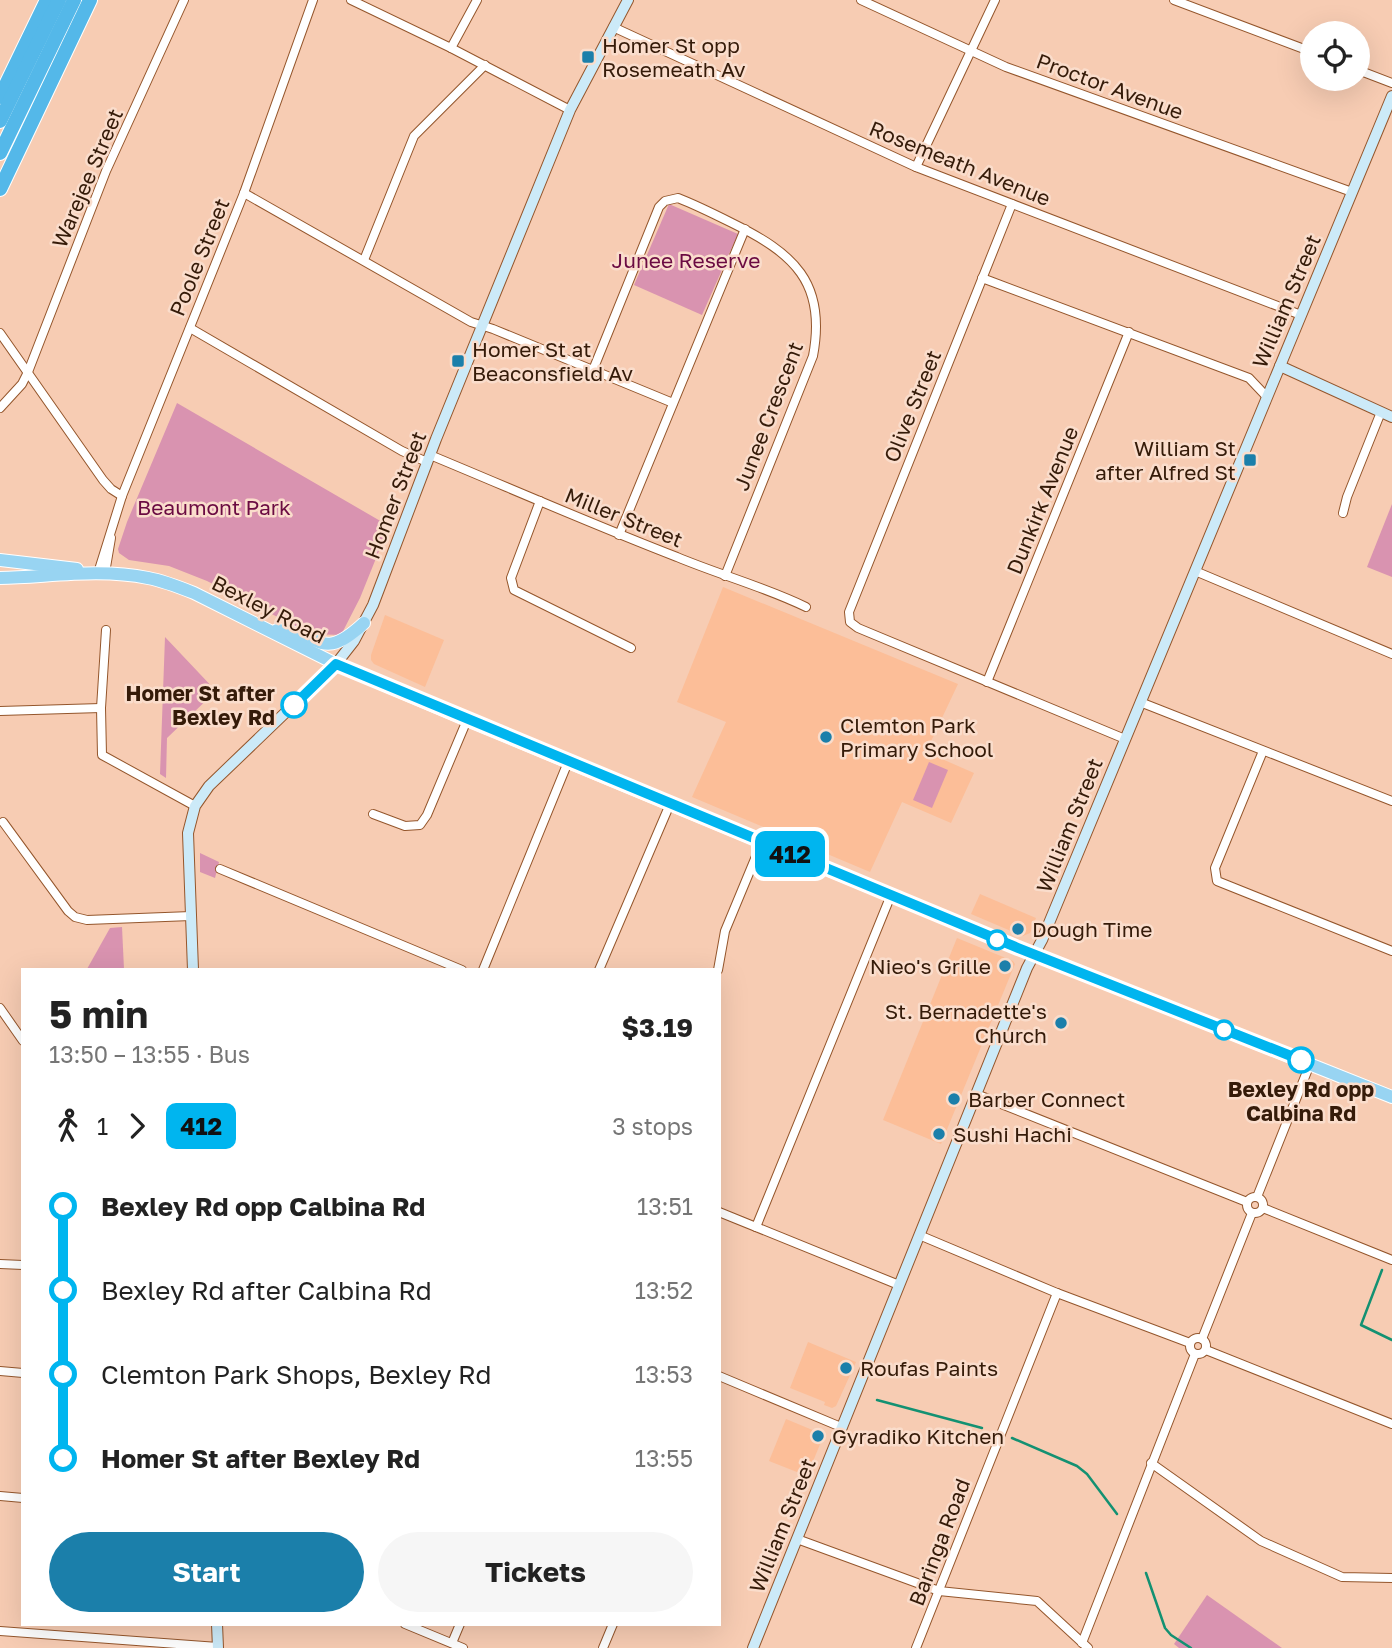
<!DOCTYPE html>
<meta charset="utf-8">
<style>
:root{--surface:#fff;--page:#f6f6f6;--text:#222;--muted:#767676;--accent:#1b7faa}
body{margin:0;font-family:"Golos Text",sans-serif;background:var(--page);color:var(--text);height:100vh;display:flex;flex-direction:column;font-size:26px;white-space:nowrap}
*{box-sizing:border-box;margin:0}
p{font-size:23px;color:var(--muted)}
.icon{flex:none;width:38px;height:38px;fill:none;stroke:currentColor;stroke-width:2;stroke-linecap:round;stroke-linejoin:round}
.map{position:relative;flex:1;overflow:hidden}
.sheet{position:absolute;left:21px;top:968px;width:700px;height:658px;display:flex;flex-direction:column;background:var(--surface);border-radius:0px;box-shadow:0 7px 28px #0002}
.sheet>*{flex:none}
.badge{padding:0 14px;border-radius:10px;font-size:24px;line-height:46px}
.buttons{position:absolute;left:1300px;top:21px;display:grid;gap:14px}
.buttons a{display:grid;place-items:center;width:70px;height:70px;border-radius:50%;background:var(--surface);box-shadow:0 7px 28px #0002;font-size:35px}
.map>.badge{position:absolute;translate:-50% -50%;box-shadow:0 0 0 4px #fff}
.legs{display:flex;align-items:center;gap:10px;height:77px;padding:0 28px;font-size:23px}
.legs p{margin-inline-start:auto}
.head{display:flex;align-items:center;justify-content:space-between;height:119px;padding:0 28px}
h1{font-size:38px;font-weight:700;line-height:52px}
.cta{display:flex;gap:14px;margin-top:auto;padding:14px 28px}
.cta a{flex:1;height:80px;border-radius:42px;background:var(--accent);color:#fff;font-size:28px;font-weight:700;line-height:80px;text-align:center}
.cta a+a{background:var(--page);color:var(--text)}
ul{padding:0 28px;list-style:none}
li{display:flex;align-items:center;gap:24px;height:84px;font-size:26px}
li i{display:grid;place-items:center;width:10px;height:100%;margin:0 9px;background:currentColor}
li i::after{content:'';width:18px;height:18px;margin:-9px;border:5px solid;border-radius:50%;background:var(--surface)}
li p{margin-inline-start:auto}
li:first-child i{background:linear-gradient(#0000 50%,currentColor 0)}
li:last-child i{background:linear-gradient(currentColor 50%,#0000 0)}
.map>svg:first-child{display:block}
.built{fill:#fcbe98}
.green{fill:#d993b0}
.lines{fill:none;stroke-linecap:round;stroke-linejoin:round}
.stream{stroke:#139172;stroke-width:2.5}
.street-casing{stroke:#94562c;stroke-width:10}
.secondary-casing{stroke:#94562c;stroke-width:12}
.primary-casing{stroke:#fff;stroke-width:14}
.highway-casing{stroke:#fff;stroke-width:16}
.street{stroke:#fff;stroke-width:8}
.secondary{stroke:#cceaf8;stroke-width:10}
.primary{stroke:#98d4f2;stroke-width:12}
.highway{stroke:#54b8e9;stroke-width:14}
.line-1-casing{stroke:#fff;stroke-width:16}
.line-1{stroke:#00b5ef;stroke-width:10}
.poi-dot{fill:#1b7faa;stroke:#faddcc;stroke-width:2.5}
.stop-1-dot{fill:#fff;stroke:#00b5ef;stroke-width:3.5}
.labels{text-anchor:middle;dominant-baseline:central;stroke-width:5;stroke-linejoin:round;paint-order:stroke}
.poi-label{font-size:21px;fill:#351b09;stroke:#faddcc;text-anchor:start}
.street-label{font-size:21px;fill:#351b09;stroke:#faddcc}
.park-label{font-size:21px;fill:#6b0b42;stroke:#faddcc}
.stop-label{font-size:21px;font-weight:bold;fill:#351b09;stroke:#faddcc;text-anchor:end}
</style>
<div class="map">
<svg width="1392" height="1648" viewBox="0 0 1392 1648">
<rect width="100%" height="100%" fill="#f7ccb3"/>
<g class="built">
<path d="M 723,587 L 958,684 L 926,752 L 974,773 L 951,823 L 902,802 L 870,872 L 692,797 L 726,722 L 677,702 Z"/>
<path d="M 385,615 L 444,640 L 425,687 L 374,664 L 371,660 L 371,655 Z"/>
<path d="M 980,894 L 1036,918 L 1030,933 L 1023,936 L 971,914 Z"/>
<path d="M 957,938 L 1013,961 L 1015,964 L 941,1144 L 883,1120 Z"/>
<path d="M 808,1342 L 856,1362 L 836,1406 L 832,1408 L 824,1405 L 825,1402 L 790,1388 Z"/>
<path d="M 786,1419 L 822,1434 L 823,1437 L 807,1476 L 769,1461 Z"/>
</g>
<g class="green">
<path d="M 669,204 L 738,234 L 702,315 L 634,285 Z"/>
<path d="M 177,403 L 389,526 L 360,598 L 341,635 L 311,634 L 207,581 L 169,566 L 129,560 L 119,553 L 118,549 L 127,522 Z"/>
<path d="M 1392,504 L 1392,577 L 1367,567 Z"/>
<path d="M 165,637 L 216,691 L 167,738 L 166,778 L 160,774 Z"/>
<path d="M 929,762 L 948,770 L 932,808 L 913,800 Z"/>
<path d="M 200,853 L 219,862 L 215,878 L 200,872 Z"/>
<path d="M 122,927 L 124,969 L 87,969 L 110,928 Z"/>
<path d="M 1207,1595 L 1282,1648 L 1179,1648 L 1174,1644 Z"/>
</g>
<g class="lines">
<g class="stream">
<path d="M 1382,1270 L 1361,1325 L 1392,1340"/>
<path d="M 877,1400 L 982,1428"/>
<path d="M 1012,1438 L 1077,1466 L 1087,1474 L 1117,1514"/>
<path d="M 1146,1573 L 1165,1628 L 1171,1635 L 1191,1648"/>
</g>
<g class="street-casing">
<g id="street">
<path d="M 351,0 L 451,48 L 570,110"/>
<path d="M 861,0 L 1006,67 L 1352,192"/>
<path d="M 1174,0 L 1312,52"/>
<path d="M 613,27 L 916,167 L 1301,315"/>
<path d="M 451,48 L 477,0"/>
<path d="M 1358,70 L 1392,83"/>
<path d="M 916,167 L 995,0"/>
<path d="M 244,193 L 471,322 L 493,329 L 673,403"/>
<path d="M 1012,204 L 849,612 L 850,622 L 858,628 L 1125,739"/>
<path d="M 364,260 L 414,136 L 485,65"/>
<path d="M 982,278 L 1249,378 L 1267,397"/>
<path d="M 190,328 L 402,451 L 427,462"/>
<path d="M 0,333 L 103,480 L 111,489 L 122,496"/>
<path d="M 593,370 L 659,207 L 665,201 L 678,198 C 696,205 714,214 732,223 C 793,253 827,282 813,356 L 725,576"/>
<path d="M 0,408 L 22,384 L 28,372 L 106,171 L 184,0"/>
<path d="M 430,455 C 512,489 594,525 677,557 C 720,575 765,587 806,607"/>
<path d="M 540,501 L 511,578 L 514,590 L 631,648"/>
<path d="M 1343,513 L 1347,497 L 1381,412"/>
<path d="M 619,535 L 745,229"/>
<path d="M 1195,571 L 1392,654"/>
<path d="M 98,573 L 122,496 L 244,193 L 313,0"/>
<path d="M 105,573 L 111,538"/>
<path d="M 106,630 L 101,708 L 102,755 L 195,806"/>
<path d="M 987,682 L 1129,332"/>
<path d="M 1140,702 L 1392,801"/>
<path d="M 0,711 L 101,708"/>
<path d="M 1263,751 L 1215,868 L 1217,881 L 1392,951"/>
<path d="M 373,814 L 405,826 L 420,825 L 427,815 L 467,720"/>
<path d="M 3,822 L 68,911 L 75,917 L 87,920 L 191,916"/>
<path d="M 220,869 L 462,970"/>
<path d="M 483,970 L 568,762"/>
<path d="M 599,970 L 670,804"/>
<path d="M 718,970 L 725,931 L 762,842"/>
<path d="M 0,1008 L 23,1041"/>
<path d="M 976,1094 L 1247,1202"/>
<circle cx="1255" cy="1205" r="8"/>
<path d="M 1257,1197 L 1310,1064"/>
<path d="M 1263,1208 L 1392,1260"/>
<path d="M 719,1212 L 899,1285"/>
<path d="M 756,1227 L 891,895"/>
<path d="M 919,1235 L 1057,1293 L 1190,1343"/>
<path d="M 0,1264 L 23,1265"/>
<circle cx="1198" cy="1346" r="8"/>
<path d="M 1202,1339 L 1252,1213"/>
<path d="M 1206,1350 L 1392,1424"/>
<path d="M 0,1371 L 23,1373"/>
<path d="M 719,1376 L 841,1427"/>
<path d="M 1151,1463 L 1261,1541 L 1342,1577 L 1392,1578"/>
<path d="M 0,1496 L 23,1498"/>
<path d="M 797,1539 L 939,1591 L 1037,1601 L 1088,1648"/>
<path d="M 405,1624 L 463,1648"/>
<path d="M 0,1631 L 218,1647"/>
<path d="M 452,1643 L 460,1624"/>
<path d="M 1082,1643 L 1195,1354"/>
<path d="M 603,1648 L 613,1624"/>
<path d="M 916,1648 L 1057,1293"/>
</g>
</g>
<g class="secondary-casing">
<g id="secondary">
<path d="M 1280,366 L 1392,417"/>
<path d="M 193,970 L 188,833 L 195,806 L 209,786 L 336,664 L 354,641 L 373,605 L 436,439 L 570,110 L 628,0"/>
<path d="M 217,1624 L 218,1648"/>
<path d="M 753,1648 L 1027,968 L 1042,940 L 1392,96"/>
</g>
</g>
<g class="primary-casing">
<g id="primary">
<path d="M 0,560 L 77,569"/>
<path d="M 0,578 C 49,577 99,568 148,578 C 164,581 179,587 194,593 L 336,664 L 467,720 L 1018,948 L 1392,1097"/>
<path d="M 277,630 C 321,632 320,664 364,623"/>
</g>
</g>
<g class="highway-casing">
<g id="highway">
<path d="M 0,97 L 47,0"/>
<path d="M 0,121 L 59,0"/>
<path d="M 0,153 L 74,0"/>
<path d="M 0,189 L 90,0"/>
</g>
</g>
<use href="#street" class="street"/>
<use href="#secondary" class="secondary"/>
<use href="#primary" class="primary"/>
<use href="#highway" class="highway"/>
</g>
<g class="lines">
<g class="line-1-casing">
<path id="line-1" d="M 294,705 L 336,664 L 1018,948 L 1301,1060"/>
</g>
<use href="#line-1" class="line-1"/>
</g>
<g class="poi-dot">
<rect x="581" y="50" width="14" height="14" rx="3.5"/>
<rect x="451" y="354" width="14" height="14" rx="3.5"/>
<rect x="1243" y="453" width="14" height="14" rx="3.5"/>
<circle cx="826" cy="737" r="7"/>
<circle cx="1018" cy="929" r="7"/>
<circle cx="1005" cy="966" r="7"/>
<circle cx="1061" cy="1023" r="7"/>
<circle cx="954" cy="1099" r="7"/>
<circle cx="939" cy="1134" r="7"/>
<circle cx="846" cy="1368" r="7"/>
<circle cx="818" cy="1436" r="7"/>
</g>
<g class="stop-1-dot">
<circle cx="294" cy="705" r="12"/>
<circle cx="997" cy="940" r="9"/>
<circle cx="1224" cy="1030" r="9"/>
<circle cx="1301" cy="1060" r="12"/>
</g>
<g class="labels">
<g class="poi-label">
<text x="602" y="45">Homer St opp<tspan x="602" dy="24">Rosemeath Av</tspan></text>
<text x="472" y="349">Homer St at<tspan x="472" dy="24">Beaconsfield Av</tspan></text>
<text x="1236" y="448" text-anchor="end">William St<tspan x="1236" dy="24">after Alfred St</tspan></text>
<text x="840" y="725">Clemton Park<tspan x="840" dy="24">Primary School</tspan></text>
<text x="1032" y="929">Dough Time</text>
<text x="991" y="966" text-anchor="end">Nieo's Grille</text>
<text x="1047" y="1011" text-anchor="end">St. Bernadette's<tspan x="1047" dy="24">Church</tspan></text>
<text x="968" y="1099">Barber Connect</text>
<text x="953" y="1134">Sushi Hachi</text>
<text x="860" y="1368">Roufas Paints</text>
<text x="832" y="1436">Gyradiko Kitchen</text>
</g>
<g class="street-label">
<text transform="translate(1110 86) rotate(20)">Proctor Avenue</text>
<text transform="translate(960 163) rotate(22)">Rosemeath Avenue</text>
<text transform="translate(87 178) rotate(-67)">Warejee Street</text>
<text transform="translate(199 257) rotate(-68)">Poole Street</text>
<text transform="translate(1286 301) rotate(-67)">William Street</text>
<text transform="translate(912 406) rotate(-68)">Olive Street</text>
<text transform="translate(768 416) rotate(-69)">Junee Crescent</text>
<text transform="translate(395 495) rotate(-69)">Homer Street</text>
<text transform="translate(1042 500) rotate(-68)">Dunkirk Avenue</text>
<text transform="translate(624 517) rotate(22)">Miller Street</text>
<text transform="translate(269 609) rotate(27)">Bexley Road</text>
<text transform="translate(1069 825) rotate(-68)">William Street</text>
<text transform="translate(782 1525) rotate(-68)">William Street</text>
<text transform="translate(939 1542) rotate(-69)">Baringa Road</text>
</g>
<g class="park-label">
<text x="686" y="260">Junee Reserve</text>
<text x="214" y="507">Beaumont Park</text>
</g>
<g class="stop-label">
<text x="275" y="693">Homer St after<tspan x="275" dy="24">Bexley Rd</tspan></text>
<text x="1301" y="1089" text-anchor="middle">Bexley Rd opp<tspan x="1301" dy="24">Calbina Rd</tspan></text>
</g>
</g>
</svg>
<div class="buttons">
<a><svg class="icon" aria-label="locate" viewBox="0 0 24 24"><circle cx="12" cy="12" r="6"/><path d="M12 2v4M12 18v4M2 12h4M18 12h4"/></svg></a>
</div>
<b class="badge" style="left:790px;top:854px;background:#00b5ef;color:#111">412</b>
<section class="sheet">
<div class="head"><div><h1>5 min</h1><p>13:50 – 13:55 · Bus</p></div><b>$3.19</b></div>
<div class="legs"><svg class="icon" aria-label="walk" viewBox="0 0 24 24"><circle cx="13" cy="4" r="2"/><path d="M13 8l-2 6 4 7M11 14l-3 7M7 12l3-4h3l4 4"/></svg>1<svg class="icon" aria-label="forward" viewBox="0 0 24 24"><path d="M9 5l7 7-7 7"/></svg><b class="badge" style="background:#00b5ef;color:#111">412</b><p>3 stops</p></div>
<ul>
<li><i style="color:#00b5ef"></i><b>Bexley Rd opp Calbina Rd</b><p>13:51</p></li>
<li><i style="color:#00b5ef"></i><span>Bexley Rd after Calbina Rd</span><p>13:52</p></li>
<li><i style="color:#00b5ef"></i><span>Clemton Park Shops, Bexley Rd</span><p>13:53</p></li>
<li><i style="color:#00b5ef"></i><b>Homer St after Bexley Rd</b><p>13:55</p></li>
</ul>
<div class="cta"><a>Start</a><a>Tickets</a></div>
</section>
</div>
